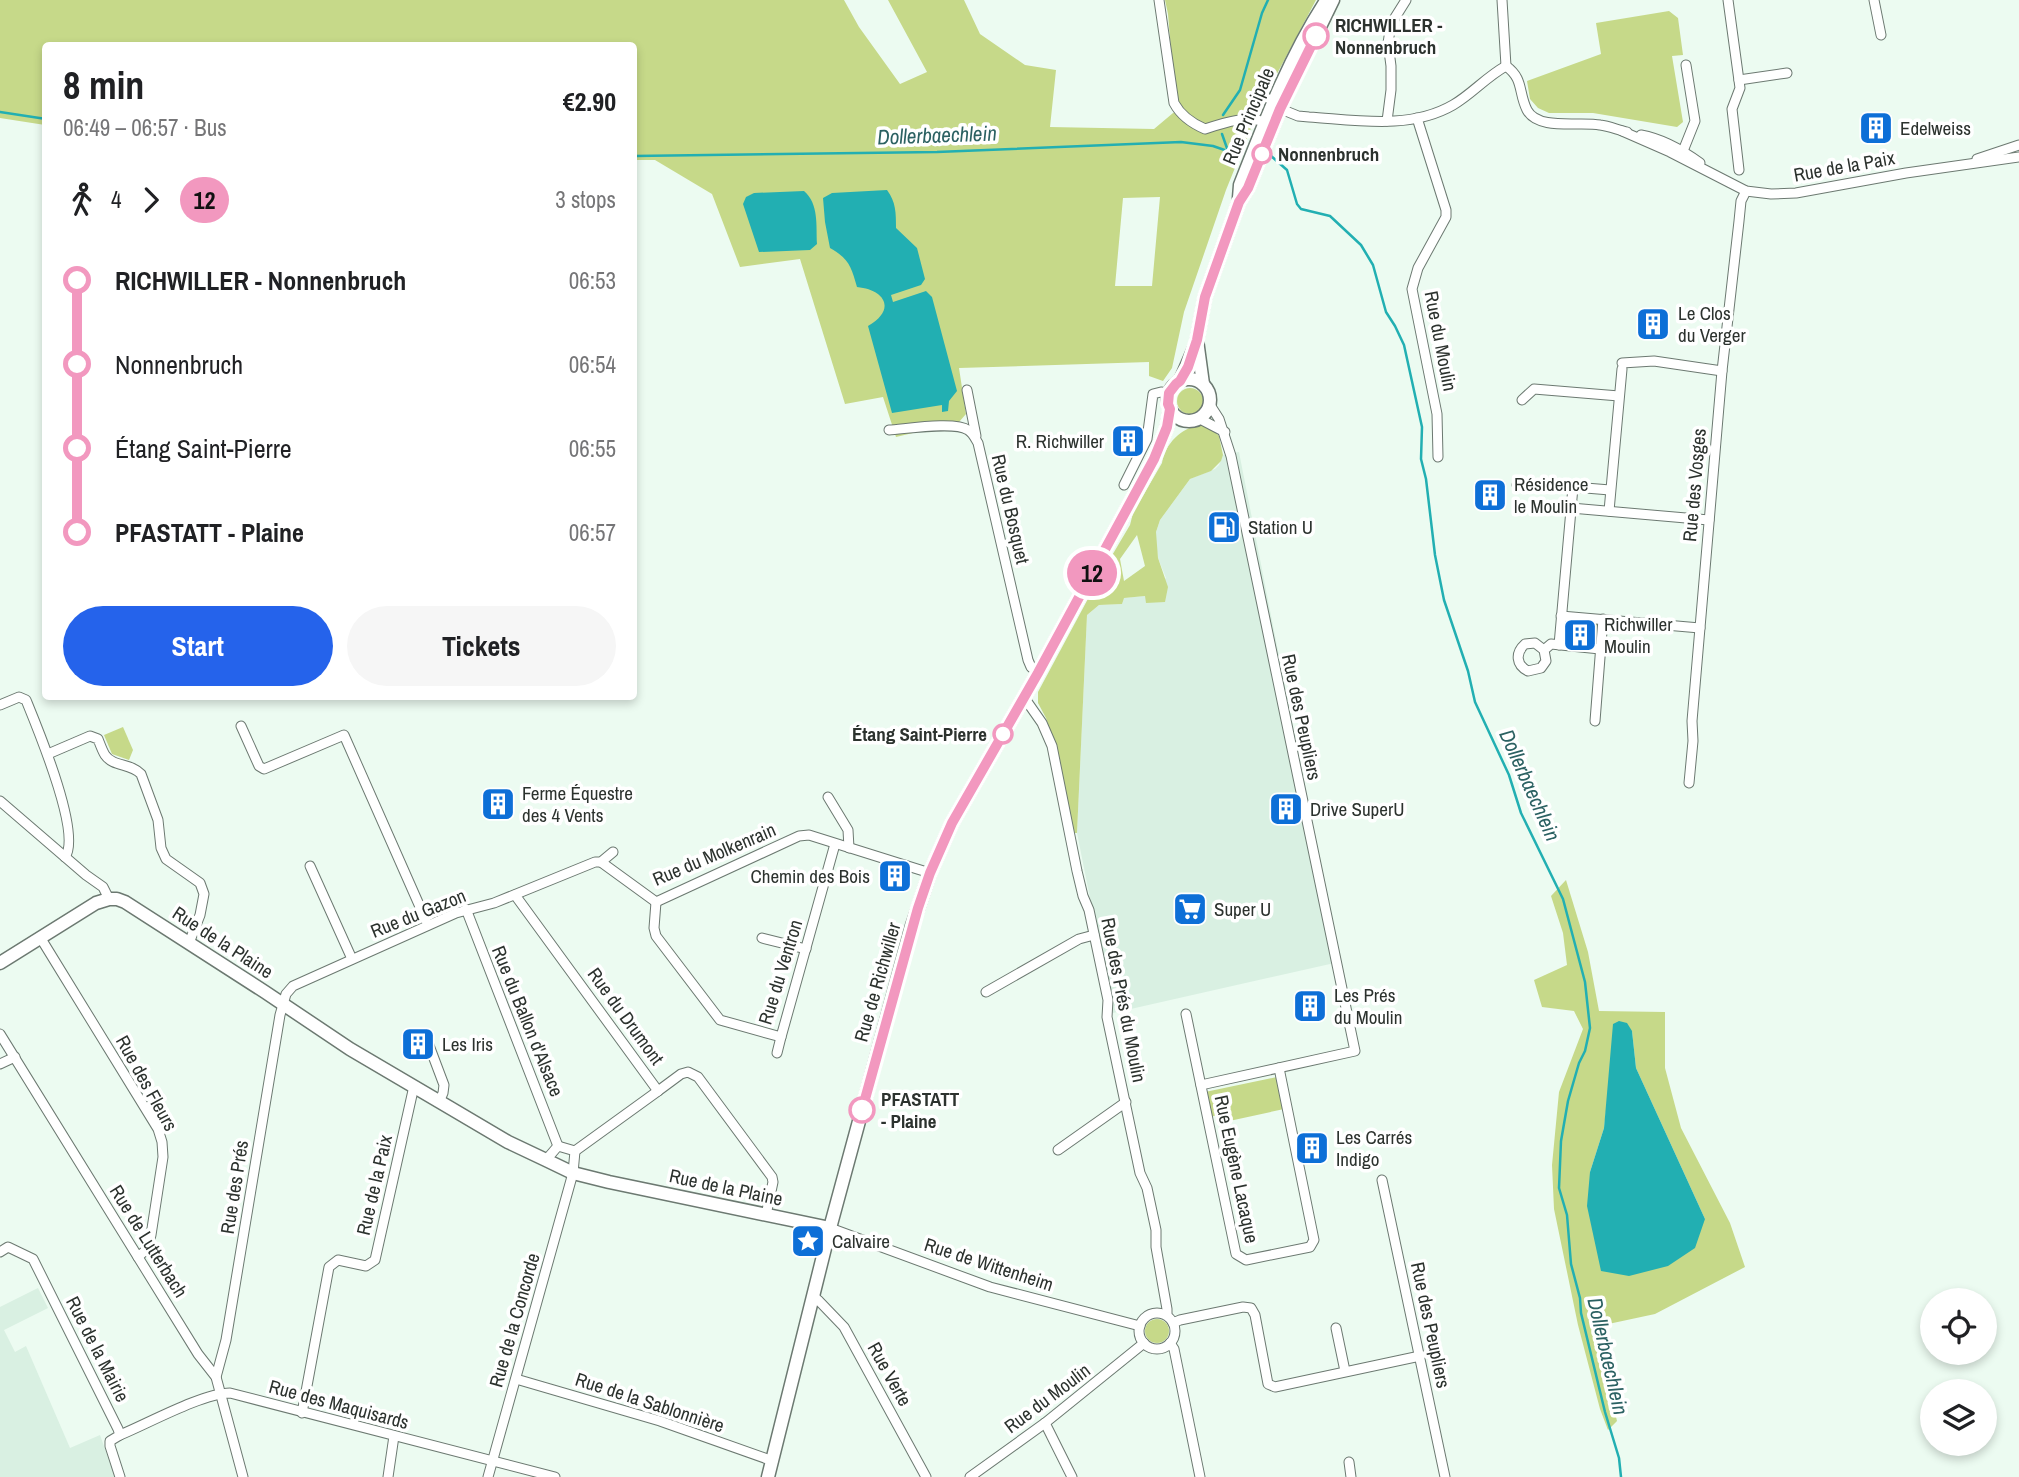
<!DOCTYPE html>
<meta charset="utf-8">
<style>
:root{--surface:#fff;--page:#f6f6f6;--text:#202124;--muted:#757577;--accent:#2563eb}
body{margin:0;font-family:"Archivo Narrow",sans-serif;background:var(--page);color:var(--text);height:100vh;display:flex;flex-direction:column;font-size:26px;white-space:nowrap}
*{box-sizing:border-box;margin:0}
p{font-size:23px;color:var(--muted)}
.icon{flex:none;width:38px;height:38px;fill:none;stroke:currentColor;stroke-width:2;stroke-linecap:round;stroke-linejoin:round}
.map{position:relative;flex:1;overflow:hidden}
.drawer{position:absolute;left:42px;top:42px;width:595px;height:658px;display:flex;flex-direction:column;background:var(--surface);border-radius:7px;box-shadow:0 4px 10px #0003}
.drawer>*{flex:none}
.badge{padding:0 14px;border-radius:23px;font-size:24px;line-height:46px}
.tools{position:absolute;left:1920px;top:1288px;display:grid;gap:14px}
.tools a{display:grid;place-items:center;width:77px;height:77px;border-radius:50%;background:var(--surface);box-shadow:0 4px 10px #0003;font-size:35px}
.map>.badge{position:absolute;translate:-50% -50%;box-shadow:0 0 0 4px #fff}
.legs{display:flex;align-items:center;gap:10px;height:77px;padding:0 21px;font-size:23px}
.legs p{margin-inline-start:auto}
.overview{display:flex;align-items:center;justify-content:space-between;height:119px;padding:0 21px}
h1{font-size:38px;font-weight:800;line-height:52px}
.cta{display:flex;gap:14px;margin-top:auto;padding:14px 21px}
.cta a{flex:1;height:80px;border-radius:42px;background:var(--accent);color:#fff;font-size:28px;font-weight:800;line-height:80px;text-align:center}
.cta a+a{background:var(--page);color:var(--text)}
ul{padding:0 21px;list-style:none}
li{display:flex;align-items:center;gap:24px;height:84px;font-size:26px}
li i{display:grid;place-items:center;width:10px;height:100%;margin:0 9px;background:currentColor}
li i::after{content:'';width:18px;height:18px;margin:-9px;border:5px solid;border-radius:50%;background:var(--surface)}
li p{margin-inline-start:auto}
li:first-child i{background:linear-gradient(#0000 50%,currentColor 0)}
li:last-child i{background:linear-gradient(currentColor 50%,#0000 0)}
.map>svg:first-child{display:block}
.built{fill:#d9f0e2}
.green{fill:#c6d989;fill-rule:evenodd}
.water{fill:#22afb2}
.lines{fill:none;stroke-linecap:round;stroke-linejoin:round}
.stream{stroke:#22afb2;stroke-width:2.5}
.street-casing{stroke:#6c7971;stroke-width:11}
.secondary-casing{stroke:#6c7971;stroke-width:15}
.street{stroke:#fff;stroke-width:9}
.secondary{stroke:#fff;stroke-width:12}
.line-1-casing{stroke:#fff;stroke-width:16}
.line-1{stroke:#f298bf;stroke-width:10}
.stop-1-dot{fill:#fff;stroke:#f298bf;stroke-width:3.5}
.labels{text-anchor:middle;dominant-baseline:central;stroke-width:7;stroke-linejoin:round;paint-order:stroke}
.stop-label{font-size:19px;font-weight:bold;fill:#2c322e;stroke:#fff;text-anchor:start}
.street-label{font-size:19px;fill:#2c322e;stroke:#fff}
.poi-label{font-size:19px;fill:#2c322e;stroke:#fff;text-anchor:start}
.water-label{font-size:21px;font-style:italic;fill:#2b6162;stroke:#fff}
</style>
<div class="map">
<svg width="2019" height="1477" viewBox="0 0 2019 1477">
<rect width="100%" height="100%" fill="#ecfbf1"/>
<g class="built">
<path d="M 1239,452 L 1339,962 L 1113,1013 L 1077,833 L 1087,615 L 1099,605 L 1122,604 L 1123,598 L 1145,596 L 1166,578 L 1158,558 L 1156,545 L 1156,532 L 1160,520 L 1190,479 L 1215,469 L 1219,465 L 1223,455 Z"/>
<path d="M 38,1288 L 48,1308 L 4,1330 L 15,1352 L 26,1346 L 70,1448 L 100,1435 L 115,1477 L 0,1477 L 0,1307 Z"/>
</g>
<g class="green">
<path d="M 0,0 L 844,0 L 859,27 L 900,84 L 927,72 L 888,0 L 964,0 L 980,34 L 1025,65 L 1056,70 L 1050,127 L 1154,129 L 1179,108 L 1171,51 L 1168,14 L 1165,0 L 1316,0 L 1260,106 L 1226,190 L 1184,312 L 1172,368 L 1163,381 L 1149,376 L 1149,362 L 959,368 L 966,414 L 959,422 L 896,437 L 883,397 L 845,404 L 800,259 L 740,267 L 712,194 L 655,160 L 634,160 L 634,46 L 46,46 L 45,125 L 0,118 ZM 1160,197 L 1152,286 L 1115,286 L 1123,198 Z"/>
<path d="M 1669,11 L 1678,18 L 1683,55 L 1672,56 L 1683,122 L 1677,127 L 1593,113 L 1549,113 L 1538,108 L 1530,99 L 1527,81 L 1601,54 L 1596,23 Z"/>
<circle cx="1190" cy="401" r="13"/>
<path d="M 1200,425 L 1209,426 L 1219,436 L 1223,455 L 1221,461 L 1211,471 L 1190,479 L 1160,520 L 1156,532 L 1158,558 L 1168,587 L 1165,602 L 1146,603 L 1145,596 L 1124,598 L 1122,604 L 1099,605 L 1087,615 L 1077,833 L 1074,833 L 1055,746 L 1046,718 L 1038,703 L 1038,692 L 1104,569 L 1130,525 L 1133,513 L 1162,463 C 1165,444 1181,428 1200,425 ZM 1137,535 L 1145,566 L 1124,581 L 1120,559 Z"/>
<path d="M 1566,622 L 1570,622 L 1570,629 L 1591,631 L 1592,624 L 1597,624 L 1596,643 L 1564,641 Z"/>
<path d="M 123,727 L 133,750 L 129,760 L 112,754 L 104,735 Z"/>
<path d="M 1566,880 L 1588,952 L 1599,1011 L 1665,1012 L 1665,1068 L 1681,1128 L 1730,1223 L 1745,1267 L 1655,1314 L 1599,1326 L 1602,1359 L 1617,1421 L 1608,1430 L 1600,1409 L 1578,1325 L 1554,1209 L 1552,1165 L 1559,1092 L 1583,1029 L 1574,1011 L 1542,1007 L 1534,980 L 1567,965 L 1563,933 L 1551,896 ZM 1632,1031 L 1636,1068 L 1705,1219 L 1590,1172 L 1604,1128 L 1610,1077 Z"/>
<path d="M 1277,1077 L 1284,1109 L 1220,1123 L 1218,1115 L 1210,1117 L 1205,1092 Z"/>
<circle cx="1157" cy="1331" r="12"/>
</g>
<g class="water">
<path d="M 887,190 C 896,202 896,213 896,228 L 917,248 L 925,279 L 921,285 L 891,295 L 893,302 L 926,291 L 932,297 L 957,391 L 949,401 L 948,411 L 942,412 L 942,405 L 892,413 L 868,326 C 896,310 886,290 857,287 C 851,266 849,259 830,248 L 825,222 L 823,198 L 832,193 Z"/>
<path d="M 804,191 C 819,204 816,225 817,244 L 810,250 L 759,252 L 743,204 L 746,197 L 754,193 Z"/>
<path d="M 1619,1021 L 1627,1023 L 1632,1031 L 1636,1068 L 1705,1219 L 1695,1248 L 1668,1266 L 1629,1276 L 1601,1271 L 1587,1206 L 1590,1172 L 1604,1128 L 1613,1024 Z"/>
</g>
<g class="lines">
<g class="stream">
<path d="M 0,112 L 46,119"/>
<path d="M 1223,115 L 1240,90 L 1262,13 L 1268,0"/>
<path d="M 1222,134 L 1228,151"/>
<path d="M 1270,155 L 1287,170 L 1297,204 L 1301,209 L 1330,216 L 1361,245 L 1373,265 L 1386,312 L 1395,326 L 1404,345 L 1422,427 L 1421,459 L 1426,479 L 1435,555 L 1444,600 L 1468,671 L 1475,702 L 1509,775 L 1521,813 L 1563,899 L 1585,982 L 1590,1028 L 1585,1051 L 1579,1063 L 1568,1101 L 1561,1141 L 1559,1188 L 1567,1215 L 1571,1264 L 1580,1298 L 1581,1313 L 1605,1412 L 1619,1458 L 1621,1477"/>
<path d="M 634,156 L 937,152 L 1181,142 L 1213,146 L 1239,155"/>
</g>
<g class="street-casing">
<g id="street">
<path d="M 1159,0 L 1174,103 C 1181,116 1191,123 1205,129 C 1226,122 1247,115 1269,123"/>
<path d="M 1502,0 L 1506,66"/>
<path d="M 1728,0 L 1740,88 L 1732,109 L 1739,170"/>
<path d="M 1874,0 L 1881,35"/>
<path d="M 1506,66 C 1524,79 1518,92 1527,110 C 1538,131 1580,121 1600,125 C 1609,126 1618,130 1627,132"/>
<path d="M 1739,80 L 1787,73"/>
<path d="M 1276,107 L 1298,116 L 1309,117 C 1356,120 1410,130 1453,105 C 1472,94 1486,77 1506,66"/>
<path d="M 1417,118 L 1446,210 L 1446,217 L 1418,268 L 1412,289 L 1437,414 L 1438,457"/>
<path d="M 1387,121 L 1391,90 L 1391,66 L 1388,43 L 1391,24 L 1406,0"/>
<path d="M 1622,131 L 1670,152 L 1746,191 L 1771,194 L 1796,193 L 1906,173 L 2019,157"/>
<path d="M 1641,135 C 1663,139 1682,150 1700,163"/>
<path d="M 1683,151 L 1695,121 L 1686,65"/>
<path d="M 1977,159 L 2019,145"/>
<path d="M 1622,363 L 1654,361 L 1722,371"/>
<path d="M 967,390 L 976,436"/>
<path d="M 1522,400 L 1534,389 L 1619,396"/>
<path d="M 1200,419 L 1225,432"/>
<path d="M 889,430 C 906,429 955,421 968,430 C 973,433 975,438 978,443 L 1028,660 L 1031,667 L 1038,673"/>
<path d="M 1124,485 L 1147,439 L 1153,394 L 1161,392 L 1169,393"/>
<path d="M 1517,485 L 1537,484 L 1610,490"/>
<path d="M 1571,508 L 1709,520"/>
<path d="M 1609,511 L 1622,369"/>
<path d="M 1561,616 L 1700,628"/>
<path d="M 1559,645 L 1573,487"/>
<path d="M 1544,650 L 1535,643 L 1525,644 C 1515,653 1516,665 1528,671 L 1541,668 L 1546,661 L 1544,650 L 1551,644 L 1600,649"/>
<path d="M 1022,700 L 1028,703 L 1042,723 L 1052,746 L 1077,871 L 1083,896 L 1089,910 L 1108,1000 L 1107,1017 L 1140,1173 L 1147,1188 L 1156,1230 L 1156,1247 L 1167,1309 L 1167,1315"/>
<path d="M 0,705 L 19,697 L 26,700 C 37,727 82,834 65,857"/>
<path d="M 1595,721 L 1603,619"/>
<path d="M 241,726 L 259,766 L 264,769 L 344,735 L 428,925"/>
<path d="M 48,754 L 90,736 L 98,739 C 100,744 102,750 105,755 C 113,767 131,763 141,774 L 158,820 L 161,848 L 166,859 L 200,883 L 204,894 L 200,915 L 189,943"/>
<path d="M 1689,783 L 1693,741 L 1692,721 L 1722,371 L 1739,221 L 1741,201 L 1746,191"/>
<path d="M 828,797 L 848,830 L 849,848"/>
<path d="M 0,801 L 86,875 L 103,887 L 109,899"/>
<path d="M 601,862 L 656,902"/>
<path d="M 310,866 L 352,959"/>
<path d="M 515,895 L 658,1091 L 681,1074 L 688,1072 L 698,1077 L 772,1177 L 773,1182 L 766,1215"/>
<path d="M 656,902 L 654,928 L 656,936 L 720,1020 L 781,1037 L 835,844"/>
<path d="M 656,902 L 799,836 L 809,835 L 930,873"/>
<path d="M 466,909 L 558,1146"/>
<path d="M 40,937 L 158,1129 L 162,1142 L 163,1157 L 151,1235 L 147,1249 L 138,1257"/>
<path d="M 762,938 L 806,949"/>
<path d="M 986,992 L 1079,939 L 1094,935"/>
<path d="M 1186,1014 L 1236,1254 L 1246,1260 L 1310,1247 L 1314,1240 L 1279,1068"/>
<path d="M 0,1034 L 198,1354 L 216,1377 L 243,1477"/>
<path d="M 427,1040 L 444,1085 L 443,1093 L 439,1102"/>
<path d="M 777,1053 L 781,1037"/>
<path d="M 0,1064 L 15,1057"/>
<path d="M 1201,1085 L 1355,1051 L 1231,456 L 1219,419 L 1210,405"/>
<path d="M 1058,1150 L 1126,1102"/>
<path d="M 575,1151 L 658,1091"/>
<path d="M 1382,1180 L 1445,1477"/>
<path d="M 830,1228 L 990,1287 L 1140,1326"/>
<path d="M 0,1252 L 8,1247 L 33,1259 L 118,1429 L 120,1435 L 110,1441 L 110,1446 L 120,1477"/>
<path d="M 813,1296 L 819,1301 L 844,1327 L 926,1477"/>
<circle cx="1157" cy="1331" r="18"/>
<path d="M 1173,1323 L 1180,1320 L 1243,1307 L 1251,1308 L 1255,1315 L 1268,1384 L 1275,1387 L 1420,1356"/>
<path d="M 1336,1328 L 1345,1371"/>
<path d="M 1170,1343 L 1174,1349 L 1200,1477"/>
<path d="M 216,1377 L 226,1340 L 280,1015 L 286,994 L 293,986 L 456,913 L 494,903 L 595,862 L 601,862 L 613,852"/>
<path d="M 516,1379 L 660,1421 L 773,1461"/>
<path d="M 302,1413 L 329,1267 L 338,1260 L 366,1266 L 375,1260 L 414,1086"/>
<path d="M 1045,1423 L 1072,1477"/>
<path d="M 120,1435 C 147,1424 203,1393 230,1393 L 555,1477"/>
<path d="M 1349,1462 L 1351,1477"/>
<path d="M 388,1477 L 394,1436"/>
<path d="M 488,1477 L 573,1173 L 575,1151 L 558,1146 L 546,1160"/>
<path d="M 970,1477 L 1045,1423 L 1144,1343"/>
</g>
</g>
<g class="secondary-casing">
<g id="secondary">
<path d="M 1239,198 L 1240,185 C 1264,124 1288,60 1324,4"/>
<circle cx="1189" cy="400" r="21"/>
<path d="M 1180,381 L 1196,344"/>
<path d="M 1203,384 L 1197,340 L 1205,297 L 1239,202 L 1248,188 L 1280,109 L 1333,0"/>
<path d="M 0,963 L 96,903 L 109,899 L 117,899 L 125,902 L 265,992 L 350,1049 L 452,1109 L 508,1142 L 546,1160 L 573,1173 L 609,1182 L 830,1228"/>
<path d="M 768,1477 L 830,1228 L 912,926 L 930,873 L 952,823 L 1038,673 L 1154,459 L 1167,427 L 1170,409"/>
</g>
</g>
<use href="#street" class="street"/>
<use href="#secondary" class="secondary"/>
</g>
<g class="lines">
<g class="line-1-casing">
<path id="line-1" d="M 862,1110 L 918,908 L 930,873 L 952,823 L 1038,673 L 1154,459 L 1167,427 L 1170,409 L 1168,404 L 1169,393 L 1176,384 L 1180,381 L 1188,367 L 1197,340 L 1205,297 L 1239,202 L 1248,188 L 1280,109 L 1316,36"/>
</g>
<use href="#line-1" class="line-1"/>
</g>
<defs>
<g id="building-square" transform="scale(1.75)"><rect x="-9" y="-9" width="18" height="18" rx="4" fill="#0d6fd7" stroke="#fff"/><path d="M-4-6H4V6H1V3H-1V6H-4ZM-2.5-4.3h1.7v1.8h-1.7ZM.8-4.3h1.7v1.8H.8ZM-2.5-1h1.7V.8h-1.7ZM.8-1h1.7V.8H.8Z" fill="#fff"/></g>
<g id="fuel-square" transform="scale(1.75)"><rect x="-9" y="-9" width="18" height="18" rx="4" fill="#0d6fd7" stroke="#fff"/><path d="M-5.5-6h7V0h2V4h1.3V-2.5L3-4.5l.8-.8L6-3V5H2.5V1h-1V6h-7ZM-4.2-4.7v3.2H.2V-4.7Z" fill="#fff"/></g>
<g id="supermarket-square" transform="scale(1.75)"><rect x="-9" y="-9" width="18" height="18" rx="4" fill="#0d6fd7" stroke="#fff"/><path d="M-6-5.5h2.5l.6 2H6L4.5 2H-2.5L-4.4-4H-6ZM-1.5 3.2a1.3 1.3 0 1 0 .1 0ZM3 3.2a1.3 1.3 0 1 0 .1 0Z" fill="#fff"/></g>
<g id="sight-square" transform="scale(1.75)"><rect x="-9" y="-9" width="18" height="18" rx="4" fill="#0d6fd7" stroke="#fff"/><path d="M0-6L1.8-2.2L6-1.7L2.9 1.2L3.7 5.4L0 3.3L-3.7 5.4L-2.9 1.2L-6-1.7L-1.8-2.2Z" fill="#fff"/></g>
</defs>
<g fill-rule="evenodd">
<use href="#building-square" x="1876" y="128"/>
<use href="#building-square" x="1653" y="324"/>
<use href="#building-square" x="1128" y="441"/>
<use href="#building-square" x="1490" y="495"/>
<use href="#fuel-square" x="1224" y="527"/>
<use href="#building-square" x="1580" y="635"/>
<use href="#building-square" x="498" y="804"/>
<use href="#building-square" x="1286" y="809"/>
<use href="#building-square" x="895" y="876"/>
<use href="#supermarket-square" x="1190" y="909"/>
<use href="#building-square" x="1310" y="1006"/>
<use href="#building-square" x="418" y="1044"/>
<use href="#building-square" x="1312" y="1148"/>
<use href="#sight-square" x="808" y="1241"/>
</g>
<g class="stop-1-dot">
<circle cx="1316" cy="36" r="12"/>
<circle cx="1262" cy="154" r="9"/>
<circle cx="1003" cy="734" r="9"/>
<circle cx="862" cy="1110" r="12"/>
</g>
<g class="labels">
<g class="stop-label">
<text x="1335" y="25">RICHWILLER -<tspan x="1335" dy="22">Nonnenbruch</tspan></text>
<text x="1278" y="154">Nonnenbruch</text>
<text x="987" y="734" text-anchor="end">Étang Saint-Pierre</text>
<text x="881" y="1099">PFASTATT<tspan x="881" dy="22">- Plaine</tspan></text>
</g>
<g class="street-label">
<text transform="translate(1248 116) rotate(-67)">Rue Principale</text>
<text transform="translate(1844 166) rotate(-10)">Rue de la Paix</text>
<text transform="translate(1441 341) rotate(79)">Rue du Moulin</text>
<text transform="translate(1694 485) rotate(-85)">Rue des Vosges</text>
<text transform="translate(1011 509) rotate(77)">Rue du Bosquet</text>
<text transform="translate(1302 717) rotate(78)">Rue des Peupliers</text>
<text transform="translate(714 854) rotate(-23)">Rue du Molkenrain</text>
<text transform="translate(418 913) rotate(-22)">Rue du Gazon</text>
<text transform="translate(223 942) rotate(33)">Rue de la Plaine</text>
<text transform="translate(780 972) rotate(-73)">Rue du Ventron</text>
<text transform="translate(877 982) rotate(-74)">Rue de Richwiller</text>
<text transform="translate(1124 1000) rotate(79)">Rue des Prés du Moulin</text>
<text transform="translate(626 1016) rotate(54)">Rue du Drumont</text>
<text transform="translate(528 1021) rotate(68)">Rue du Ballon d'Alsace</text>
<text transform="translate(147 1083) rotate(61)">Rue des Fleurs</text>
<text transform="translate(1237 1169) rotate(78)">Rue Eugène Lacaque</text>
<text transform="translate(374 1185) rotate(-77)">Rue de la Paix</text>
<text transform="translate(234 1187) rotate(-81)">Rue des Prés</text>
<text transform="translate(726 1187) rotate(12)">Rue de la Plaine</text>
<text transform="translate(149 1241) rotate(58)">Rue de Lutterbach</text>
<text transform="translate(989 1264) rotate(18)">Rue de Wittenheim</text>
<text transform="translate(514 1320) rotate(-74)">Rue de la Concorde</text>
<text transform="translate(1431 1325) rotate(78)">Rue des Peupliers</text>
<text transform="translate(98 1349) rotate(63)">Rue de la Mairie</text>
<text transform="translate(890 1374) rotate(61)">Rue Verte</text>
<text transform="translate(1047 1398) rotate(-37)">Rue du Moulin</text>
<text transform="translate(650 1402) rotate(18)">Rue de la Sablonnière</text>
<text transform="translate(339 1404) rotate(15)">Rue des Maquisards</text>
</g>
<g class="poi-label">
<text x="1900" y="128">Edelweiss</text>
<text x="1678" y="313">Le Clos<tspan x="1678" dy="22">du Verger</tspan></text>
<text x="1104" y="441" text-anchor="end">R. Richwiller</text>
<text x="1514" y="484">Résidence<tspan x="1514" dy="22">le Moulin</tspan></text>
<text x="1248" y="527">Station U</text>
<text x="1604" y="624">Richwiller<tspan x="1604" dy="22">Moulin</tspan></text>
<text x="522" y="793">Ferme Équestre<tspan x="522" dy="22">des 4 Vents</tspan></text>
<text x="1310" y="809">Drive SuperU</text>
<text x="870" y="876" text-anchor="end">Chemin des Bois</text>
<text x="1214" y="909">Super U</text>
<text x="1334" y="995">Les Prés<tspan x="1334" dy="22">du Moulin</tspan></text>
<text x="442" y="1044">Les Iris</text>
<text x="1336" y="1137">Les Carrés<tspan x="1336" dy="22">Indigo</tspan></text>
<text x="832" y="1241">Calvaire</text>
</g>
<g class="water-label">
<text transform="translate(937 135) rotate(-2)">Dollerbaechlein</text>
<text transform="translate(1530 785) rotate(66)">Dollerbaechlein</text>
<text transform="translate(1608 1356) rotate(77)">Dollerbaechlein</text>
</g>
</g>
</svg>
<div class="tools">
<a><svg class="icon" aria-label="locate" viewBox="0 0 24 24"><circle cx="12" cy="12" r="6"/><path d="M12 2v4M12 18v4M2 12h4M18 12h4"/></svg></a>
<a><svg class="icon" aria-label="layers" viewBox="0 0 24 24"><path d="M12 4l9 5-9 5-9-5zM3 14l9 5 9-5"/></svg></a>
</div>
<b class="badge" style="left:1092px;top:573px;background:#f298bf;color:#111">12</b>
<section class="drawer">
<div class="overview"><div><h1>8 min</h1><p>06:49 – 06:57 · Bus</p></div><b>€2.90</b></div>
<div class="legs"><svg class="icon" aria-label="walk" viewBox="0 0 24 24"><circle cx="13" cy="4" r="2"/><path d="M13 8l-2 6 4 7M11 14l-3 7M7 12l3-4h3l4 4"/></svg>4<svg class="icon" aria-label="forward" viewBox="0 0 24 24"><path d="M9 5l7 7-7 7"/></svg><b class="badge" style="background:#f298bf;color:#111">12</b><p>3 stops</p></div>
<ul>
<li><i style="color:#f298bf"></i><b>RICHWILLER - Nonnenbruch</b><p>06:53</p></li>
<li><i style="color:#f298bf"></i><span>Nonnenbruch</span><p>06:54</p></li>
<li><i style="color:#f298bf"></i><span>Étang Saint-Pierre</span><p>06:55</p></li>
<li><i style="color:#f298bf"></i><b>PFASTATT - Plaine</b><p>06:57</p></li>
</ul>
<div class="cta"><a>Start</a><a>Tickets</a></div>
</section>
</div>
